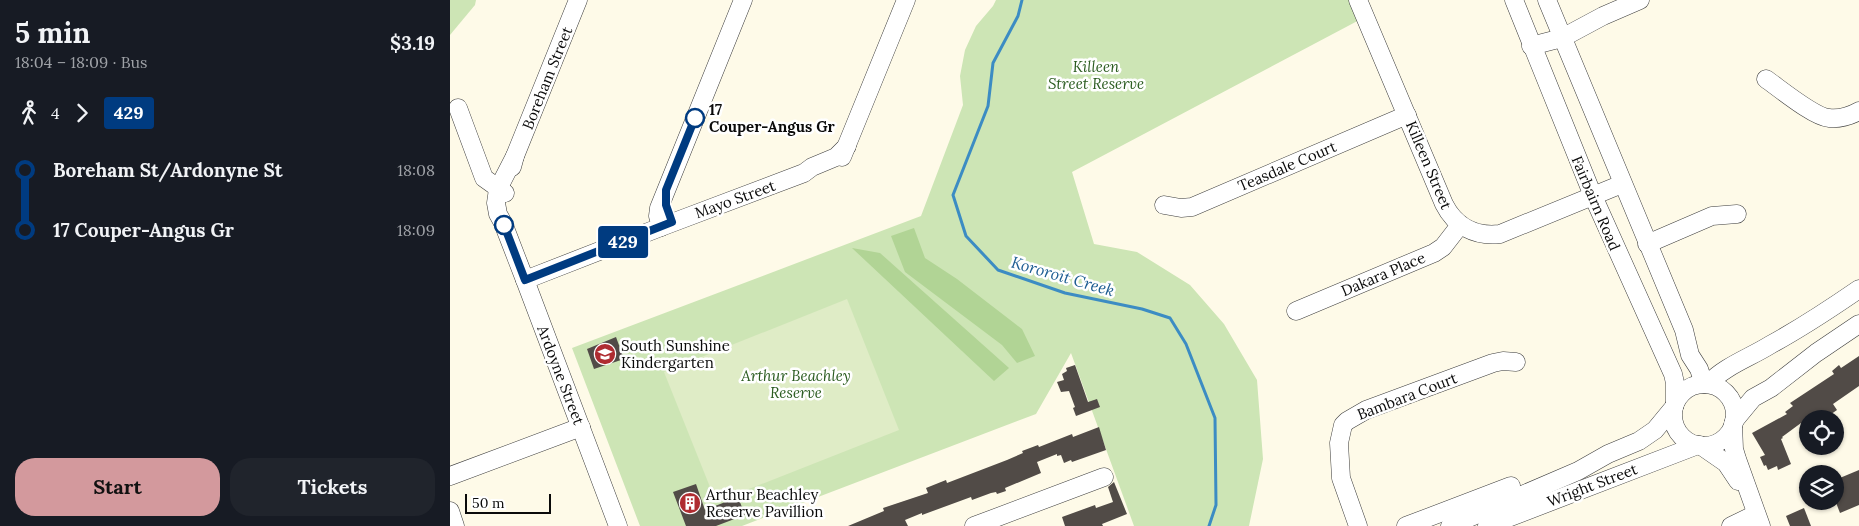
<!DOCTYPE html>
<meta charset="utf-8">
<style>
:root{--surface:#171b24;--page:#20242c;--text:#f1f3f6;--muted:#9ea1a6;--accent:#d3999d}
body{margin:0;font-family:Lora,serif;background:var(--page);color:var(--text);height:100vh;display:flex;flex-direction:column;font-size:19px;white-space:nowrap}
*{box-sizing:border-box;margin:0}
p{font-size:16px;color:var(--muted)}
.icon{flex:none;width:28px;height:28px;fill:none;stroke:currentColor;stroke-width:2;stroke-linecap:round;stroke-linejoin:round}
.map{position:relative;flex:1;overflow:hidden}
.drawer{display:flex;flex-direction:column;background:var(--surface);width:450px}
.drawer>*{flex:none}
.badge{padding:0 10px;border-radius:4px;font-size:18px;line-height:32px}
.controls{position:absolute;left:1349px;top:410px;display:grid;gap:10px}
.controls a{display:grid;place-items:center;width:45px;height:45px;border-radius:50%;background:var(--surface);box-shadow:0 1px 4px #0004;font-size:25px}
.scale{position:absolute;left:15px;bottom:12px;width:86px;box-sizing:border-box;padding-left:5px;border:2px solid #0a0a0a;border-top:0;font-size:14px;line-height:18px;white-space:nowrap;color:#0a0a0a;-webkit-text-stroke:4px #fff;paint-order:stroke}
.map>.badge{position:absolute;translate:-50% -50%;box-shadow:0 0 0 2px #fff}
.legs{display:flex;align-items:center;gap:8px;height:55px;padding:0 15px;font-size:16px}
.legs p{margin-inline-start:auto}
.head{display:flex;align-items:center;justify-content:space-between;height:85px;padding:0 15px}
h1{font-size:28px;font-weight:700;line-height:38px}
.button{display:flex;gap:10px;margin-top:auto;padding:10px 15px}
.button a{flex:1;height:58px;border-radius:20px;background:var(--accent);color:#111;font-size:20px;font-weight:700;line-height:58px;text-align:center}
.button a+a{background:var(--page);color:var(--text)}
ul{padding:0 15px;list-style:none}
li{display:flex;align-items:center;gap:18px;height:60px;font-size:19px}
li i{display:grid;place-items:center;width:8px;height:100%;margin:0 6px;background:currentColor}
li i::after{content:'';width:12px;height:12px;margin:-6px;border:4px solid;border-radius:50%;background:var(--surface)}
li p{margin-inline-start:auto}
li:first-child i{background:linear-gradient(#0000 50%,currentColor 0)}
li:last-child i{background:linear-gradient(currentColor 50%,#0000 0)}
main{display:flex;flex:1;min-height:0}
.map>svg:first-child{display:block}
.green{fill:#cde5b5}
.forest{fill:#b1d495}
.pitch{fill:#dfecc6}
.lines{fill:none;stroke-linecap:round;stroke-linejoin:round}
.stream{stroke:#3c8cc3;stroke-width:3}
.building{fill:#514b47}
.minor-casing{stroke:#3d3d3d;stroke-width:19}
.minor{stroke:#fff;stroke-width:18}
.line-1-casing{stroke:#fff;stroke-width:11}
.line-1{stroke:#003b80;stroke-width:8}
.stop-1-dot{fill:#fff;stroke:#003b80;stroke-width:2.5}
.labels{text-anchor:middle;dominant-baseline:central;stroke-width:5;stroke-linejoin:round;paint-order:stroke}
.park-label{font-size:15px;font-style:italic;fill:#2b5c20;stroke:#fff}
.street-label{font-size:15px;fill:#0a0a0a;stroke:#fff}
.stop-label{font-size:15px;font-weight:bold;fill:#0a0a0a;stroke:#fff;text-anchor:start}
.poi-label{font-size:15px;fill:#0a0a0a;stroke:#fff;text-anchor:start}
.water-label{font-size:16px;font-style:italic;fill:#1d5d92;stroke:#fff}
</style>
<main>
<section class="drawer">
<div class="head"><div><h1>5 min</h1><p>18:04 – 18:09 · Bus</p></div><b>$3.19</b></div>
<div class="legs"><svg class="icon" aria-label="walk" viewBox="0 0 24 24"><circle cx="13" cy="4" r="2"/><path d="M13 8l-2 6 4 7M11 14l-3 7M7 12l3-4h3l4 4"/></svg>4<svg class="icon" aria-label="forward" viewBox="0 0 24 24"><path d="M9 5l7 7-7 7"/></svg><b class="badge" style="background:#003b80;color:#fff">429</b></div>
<ul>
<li><i style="color:#003b80"></i><b>Boreham St/Ardonyne St</b><p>18:08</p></li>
<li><i style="color:#003b80"></i><b>17 Couper-Angus Gr</b><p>18:09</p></li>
</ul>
<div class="button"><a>Start</a><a>Tickets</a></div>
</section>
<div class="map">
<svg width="1409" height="526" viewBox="0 0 1409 526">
<rect width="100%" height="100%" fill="#fefae8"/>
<g class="green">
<path d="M 0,0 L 26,0 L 25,5 L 0,35 Z"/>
<path d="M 546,0 L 906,0 L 915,17 L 622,172 L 644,244 L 687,252 L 740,285 L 774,324 L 807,380 L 813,459 L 799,526 L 684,526 L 621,353 L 586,414 L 292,526 L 190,526 L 122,348 L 471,216 L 513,105 L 510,76 L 515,50 L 526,26 L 543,6 Z"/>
</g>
<g class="forest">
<path d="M 464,228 L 475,258 L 507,279 L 572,329 L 585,356 L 567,363 L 552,345 L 455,272 L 441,236 Z"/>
<path d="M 402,248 L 430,253 L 559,368 L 544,381 Z"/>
</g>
<path class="pitch" d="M 397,299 L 449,430 L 266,502 L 214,372 Z"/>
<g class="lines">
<path class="stream" d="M 572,0 L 568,16 L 543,63 L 538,106 L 503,195 L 516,236 L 548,270 L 615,293 L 692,309 L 720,318 L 736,344 L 765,418 L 766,505 L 759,526"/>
</g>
<g class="building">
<path d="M 166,337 L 174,359 L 144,369 L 137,349 Z"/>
<path d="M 1409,356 L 1409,386 L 1383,404 L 1387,410 L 1374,419 L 1358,419 L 1358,431 L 1351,423 L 1332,437 L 1333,438 L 1331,439 L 1341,464 L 1328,470 L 1327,466 L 1318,470 L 1316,465 L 1314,466 L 1310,457 L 1315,455 L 1302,433 L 1337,414 L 1335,412 L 1343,406 L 1340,403 L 1384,374 L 1382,371 L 1389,365 L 1391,368 Z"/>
<path d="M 625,365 L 638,402 L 647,399 L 650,407 L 626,416 L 623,408 L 625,407 L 619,391 L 611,392 L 607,382 L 614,380 L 612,374 L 617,371 L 616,368 Z"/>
<path d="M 649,427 L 656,450 L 622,462 L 621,460 L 614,463 L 611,455 L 607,456 L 607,454 L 587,462 L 591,473 L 555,488 L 556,491 L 547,494 L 546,492 L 541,493 L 522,500 L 521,497 L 472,515 L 472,513 L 455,520 L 458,526 L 398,526 L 434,511 L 433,508 L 478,493 L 476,488 L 496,480 L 497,483 L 557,460 L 573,453 L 572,451 L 588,445 L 589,447 L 622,434 L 623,437 Z"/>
<path d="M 1409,470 L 1409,505 L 1390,513 L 1385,500 L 1385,480 Z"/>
<path d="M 664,482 L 677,514 L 652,524 L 653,526 L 615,526 L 612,517 L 645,505 L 646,508 L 663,502 L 658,487 Z"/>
<path d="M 246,484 L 255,510 L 288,497 L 295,515 L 266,526 L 236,526 L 223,492 Z"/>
<path d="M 1354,508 L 1361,526 L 1340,526 L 1336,516 Z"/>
</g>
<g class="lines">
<g class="minor-casing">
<g id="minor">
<path d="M 908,0 L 994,204 C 1005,226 1025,237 1050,234 L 1172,184"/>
<path d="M 1064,0 L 1143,196 L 1223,374 L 1225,383 L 1225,404"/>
<path d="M 1097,0 L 1234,330 L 1240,355 L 1249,369 L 1254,384"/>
<path d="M 1081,46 L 1112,38 L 1153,16 L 1190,0"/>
<path d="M 1316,79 C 1329,88 1364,117 1379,118 C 1389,119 1400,116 1409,111"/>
<path d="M 8,108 L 34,178 L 55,193"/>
<path d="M 65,156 L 48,189 L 46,203 L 48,214 L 53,223 L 75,280 L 168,526"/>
<path d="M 392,157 L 456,0"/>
<path d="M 62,167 L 65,156 L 128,0"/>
<path d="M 714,205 L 731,208 L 742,207 L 957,115"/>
<path d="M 211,227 L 208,216 L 209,208 L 293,0"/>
<path d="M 1197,244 L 1262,216 L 1287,214"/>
<path d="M 75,280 L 211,227 L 354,173 L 362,167 L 386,157 L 397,146"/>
<path d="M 846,311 L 984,253 L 993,247 L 1010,225"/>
<path d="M 1258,384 C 1275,366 1299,358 1320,345 C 1351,328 1380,309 1409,289"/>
<circle cx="1254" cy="415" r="31"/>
<path d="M 1284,421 L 1303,398 L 1321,388 L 1366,353 L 1409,324"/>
<path d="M 1283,424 L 1284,449 L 1287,459 L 1311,526"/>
<path d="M 1250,445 L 1276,463 L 1288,481"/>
<path d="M 0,476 L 131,427"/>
<path d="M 0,511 L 5,526"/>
<path d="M 524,526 L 654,477"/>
<path d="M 908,526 L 891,478 L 889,443 L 893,425 L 897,421 L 916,410 L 1043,363 L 1053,361 L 1066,362"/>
<path d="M 956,526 L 1061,486"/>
<path d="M 1000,526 L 1128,471 L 1158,454 L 1189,441 L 1205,430 L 1224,407"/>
<path d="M 1037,526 L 1248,445"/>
<path d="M 1281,526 L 1306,514"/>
</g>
</g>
<use href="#minor" class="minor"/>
</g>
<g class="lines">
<g class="line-1-casing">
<path id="line-1" d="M 54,225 L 75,280 L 222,222 L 216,205 L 216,190 L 245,118"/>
</g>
<use href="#line-1" class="line-1"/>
</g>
<defs>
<g id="school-disc" transform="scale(1.125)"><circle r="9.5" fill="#af2c31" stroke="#fff"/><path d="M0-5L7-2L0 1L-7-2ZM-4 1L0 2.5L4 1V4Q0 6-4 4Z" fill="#fff"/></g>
<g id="building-disc" transform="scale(1.125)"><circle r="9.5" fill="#af2c31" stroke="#fff"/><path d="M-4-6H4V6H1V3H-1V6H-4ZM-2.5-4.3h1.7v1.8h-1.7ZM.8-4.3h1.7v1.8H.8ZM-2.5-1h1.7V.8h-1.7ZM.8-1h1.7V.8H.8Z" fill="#fff"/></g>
</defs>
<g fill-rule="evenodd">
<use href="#school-disc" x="155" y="354"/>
<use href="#building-disc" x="240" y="503"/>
</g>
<g class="stop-1-dot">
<circle cx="245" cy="118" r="9"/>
<circle cx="54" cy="225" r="9"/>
</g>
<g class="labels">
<g class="park-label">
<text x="646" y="66">Killeen<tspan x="646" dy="17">Street Reserve</tspan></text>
<text x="346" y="375">Arthur Beachley<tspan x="346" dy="17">Reserve</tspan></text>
</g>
<g class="street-label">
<text transform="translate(97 78) rotate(-68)">Boreham Street</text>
<text transform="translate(979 165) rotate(67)">Killeen Street</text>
<text transform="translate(837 166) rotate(-23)">Teasdale Court</text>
<text transform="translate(285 199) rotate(-20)">Mayo Street</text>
<text transform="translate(1146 203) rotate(67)">Fairbairn Road</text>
<text transform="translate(933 274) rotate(-23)">Dakara Place</text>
<text transform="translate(111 375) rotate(69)">Ardoyne Street</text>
<text transform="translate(957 396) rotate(-21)">Bambara Court</text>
<text transform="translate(1142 485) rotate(-21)">Wright Street</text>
</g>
<g class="stop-label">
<text x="259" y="109">17<tspan x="259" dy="17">Couper-Angus Gr</tspan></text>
</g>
<g class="poi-label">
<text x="171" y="345">South Sunshine<tspan x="171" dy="17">Kindergarten</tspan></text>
<text x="256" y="494">Arthur Beachley<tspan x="256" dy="17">Reserve Pavillion</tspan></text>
</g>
<g class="water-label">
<text transform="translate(613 276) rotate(16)">Kororoit Creek</text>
</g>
</g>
</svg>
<div class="controls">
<a><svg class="icon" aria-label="locate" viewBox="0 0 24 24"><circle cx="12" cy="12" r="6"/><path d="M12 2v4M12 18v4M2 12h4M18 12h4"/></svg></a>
<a><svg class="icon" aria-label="layers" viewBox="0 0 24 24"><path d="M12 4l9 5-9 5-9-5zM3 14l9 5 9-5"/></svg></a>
</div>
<div class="scale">50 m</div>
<b class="badge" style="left:173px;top:242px;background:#003b80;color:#fff">429</b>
</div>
</main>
